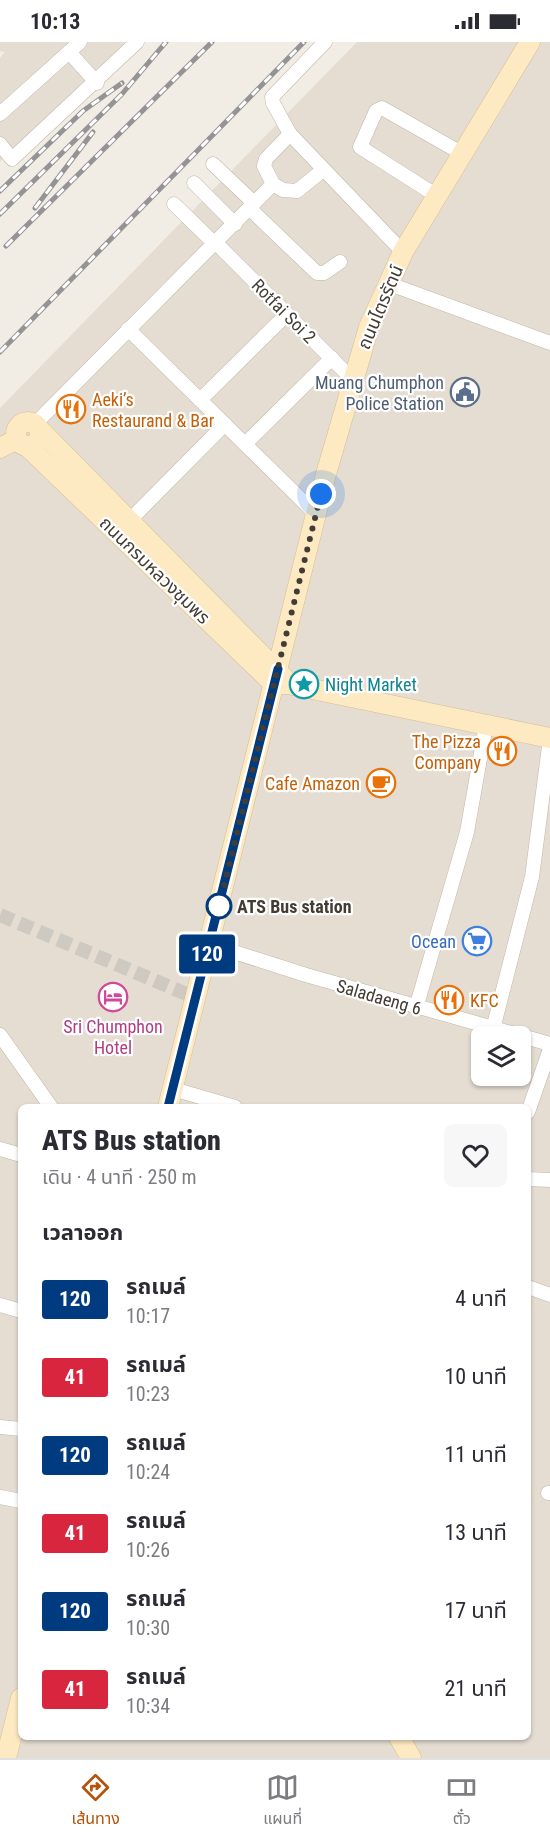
<!DOCTYPE html>
<html lang="th">
<meta charset="utf-8">
<style>
:root{--surface:#fff;--page:#f7f7f7;--text:#2b2b33;--muted:#7c7c81;--line:#e1e1e2;--accent:#b45309}
body{margin:0;font-family:"Roboto Condensed","Noto Sans Thai",sans-serif;background:var(--page);color:var(--text);height:100vh;display:flex;flex-direction:column;font-size:22px;white-space:nowrap}
*{box-sizing:border-box;margin:0}
p{font-size:20px;color:var(--muted)}
.icon{flex:none;width:33px;height:33px;fill:none;stroke:currentColor;stroke-width:2;stroke-linecap:round;stroke-linejoin:round}
.map{position:relative;flex:1;overflow:hidden}
.details{position:absolute;left:18px;top:1062px;width:513px;height:636px;display:flex;flex-direction:column;background:var(--surface);border-radius:9px;box-shadow:0 2px 4px #0004}
.details>*{flex:none}
.badge{padding:0 12px;border-radius:4px;font-size:21px;line-height:39px}
.tools{position:absolute;left:471px;top:984px;display:grid;gap:12px}
.tools a{display:grid;place-items:center;width:60px;height:60px;border-radius:9px;background:var(--surface);box-shadow:0 2px 4px #0004;font-size:30px}
.you{position:absolute;width:30px;height:30px;margin:-15px;border:4px solid #fff;border-radius:50%;background:#1a73e8;box-shadow:0 0 0 9px #1a73e833}
.map>.badge{position:absolute;translate:-50% -50%;box-shadow:0 0 0 3px #fff}
h2{padding:0 24px;font-size:22px;line-height:54px}
.round{display:grid;place-items:center;flex:none;width:63px;height:63px;border-radius:9px;background:var(--page)}
.summary{display:flex;align-items:center;justify-content:space-between;height:102px;padding:0 24px}
h1{font-size:28px;font-weight:800;line-height:45px}
ul{padding:0;list-style:none}
li{display:flex;align-items:center;gap:18px;height:78px;padding:0 24px}
li div{flex:1}
li b{display:block;font-size:22px}
li em{font-style:normal}
li .badge{min-width:66px;font-weight:700;text-align:center}
.status{display:flex;justify-content:space-between;align-items:center;height:42px;padding:0 30px;background:var(--surface);direction:ltr}
.status svg{height:16px;fill:currentColor}
.tab-bar{display:flex;justify-content:space-around;align-items:center;height:84px;border-top:2px solid var(--line);background:var(--surface);font-size:16px;color:var(--muted)}
.tab-bar a{display:grid;justify-items:center;gap:3px}
.tab-bar .on{color:var(--accent)}
.map>svg:first-child{display:block}
.residential{fill:#e5ddd2;fill-rule:evenodd}
.lines{fill:none;stroke-linecap:round;stroke-linejoin:round}
.street-tunnel{stroke:#cec9c1;stroke-width:14;stroke-dasharray:14 7;stroke-linecap:butt}
.street-casing{stroke:#c0b6a9;stroke-width:15}
.secondary-casing{stroke:#d4be96;stroke-width:21}
.street{stroke:#fff;stroke-width:14}
.secondary{stroke:#fdeac2;stroke-width:20}
.rail-casing{stroke:#949494;stroke-width:5}
.rail{stroke:#fff;stroke-width:3;stroke-dasharray:9;stroke-linecap:butt}
.line-casing{stroke:#fff;stroke-width:14}
.line{stroke:#003b80;stroke-width:9}
.walk{stroke:#433c34;stroke-width:6;stroke-dasharray:0 10.8}
.stop-dot{fill:#fff;stroke:#003b80;stroke-width:3}
.labels{text-anchor:middle;dominant-baseline:central;stroke-width:4.5;stroke-linejoin:round;paint-order:stroke}
.street-label{font-size:18px;fill:#433c34;stroke:#fff}
.service-label{font-size:18px;fill:#4e5e75;stroke:#fff;text-anchor:end}
.food-label{font-size:18px;fill:#c56008;stroke:#fff;text-anchor:start}
.culture-label{font-size:18px;fill:#0d838f;stroke:#fff;text-anchor:start}
.stop-label{font-size:18px;font-weight:bold;fill:#433c34;stroke:#fff;text-anchor:start}
.shop-label{font-size:18px;fill:#366cbe;stroke:#fff;text-anchor:end}
.hotel-label{font-size:18px;fill:#b23c85;stroke:#fff}
</style>
<div class="status"><b>10:13</b><svg viewBox="0 0 49 12"><path d="M0 12V9h3v3zM5 12V6h3v6zM10 12V3h3v9zM15 12V0h3v12zM26 1h20v11H26zM47 4h2v5h-2z"/></svg></div>
<div class="map">
<svg width="550" height="1716" viewBox="0 0 550 1716">
<rect width="100%" height="100%" fill="#f1ece4"/>
<g class="residential">
<path d="M 0,0 L 129,0 L 0,119 L 0,16 L 5,10 L 0,9 Z"/>
<path d="M 357,0 L 550,0 L 550,1716 L 0,1716 L 0,366 ZM 482,994 L 520,994 L 520,1034 L 482,1034 ZM 21,1065 L 528,1065 L 528,1695 L 21,1695 Z"/>
</g>
<g class="lines">
<path class="street-tunnel" d="M 0,873 L 196,956"/>
<g class="street-casing">
<g id="street">
<path d="M 69,10 L 97,41"/>
<path d="M 0,72 L 80,0"/>
<path d="M 290,92 L 403,210"/>
<path d="M 0,102 L 12,117 L 137,0"/>
<path d="M 213,122 L 254,161"/>
<path d="M 194,141 L 235,182"/>
<path d="M 273,142 L 283,148 L 297,149 L 323,128"/>
<path d="M 437,154 L 360,105 L 376,69 L 382,66 L 463,112"/>
<path d="M 174,162 L 215,202"/>
<path d="M 249,166 L 317,231 L 324,231 L 340,220"/>
<path d="M 216,201 L 352,337"/>
<path d="M 387,241 L 550,301"/>
<path d="M 128,287 L 316,472"/>
<path d="M 200,358 L 287,272"/>
<path d="M 35,382 L 273,142 L 264,124 L 266,117 L 290,92 L 273,61 L 272,55 L 325,0"/>
<path d="M 245,402 L 332,316"/>
<path d="M 130,478 L 225,382"/>
<path d="M 209,902 L 306,933 L 550,1002"/>
<path d="M 416,966 L 467,790 L 486,683"/>
<path d="M 493,987 L 532,835 L 550,697"/>
<path d="M 0,993 L 51,1065"/>
<path d="M 173,1047 L 235,1065"/>
<path d="M 528,1070 L 550,1007"/>
<path d="M 0,1107 L 21,1113"/>
<path d="M 528,1137 L 550,1138"/>
<path d="M 528,1245 L 550,1253"/>
<path d="M 0,1263 L 21,1269"/>
<path d="M 0,1385 L 21,1387"/>
<path d="M 548,1451 L 550,1451"/>
<path d="M 0,1455 L 21,1459"/>
</g>
</g>
<g class="secondary-casing">
<g id="secondary">
<circle cx="28" cy="392" r="12"/>
<path d="M 40,388 L 284,636"/>
<path d="M 27,404 L 274,642 L 288,642 L 550,696"/>
<path d="M 0,406 L 17,397"/>
<path d="M 168,1065 L 326,432 L 369,285 L 403,210 L 530,0"/>
<path d="M 399,1695 L 411,1716"/>
<path d="M 6,1716 L 21,1656"/>
</g>
</g>
<use href="#street" class="street"/>
<use href="#secondary" class="secondary"/>
<g class="rail-casing">
<g id="rail">
<path d="M 0,149 L 83,69 L 122,41"/>
<path d="M 35,166 L 93,90"/>
<path d="M 0,172 L 122,52 L 166,0"/>
<path d="M 6,204 L 212,0"/>
<path d="M 0,310 L 304,0"/>
</g>
</g>
<use href="#rail" class="rail"/>
</g>
<g class="lines">
<g class="line-casing">
<path id="line" d="M 168,1065 L 278,627"/>
</g>
<use href="#line" class="line"/>
<path class="walk" d="M 219,864 L 321,452"/>
</g>
<defs>
<g id="civic-ring" transform="scale(1.5)"><circle r="9.5" fill="#fff" stroke="#5c6f8a" stroke-width="1.5"/><path d="M-.6-6.5H3V-4.5H.6V-3L4-1V1h2V6H-6V1h2V-1L-.6-3ZM-1.2 2.5V6h2.4V2.5Z" fill="#5c6f8a"/></g>
<g id="restaurant-ring" transform="scale(1.5)"><circle r="9.5" fill="#fff" stroke="#e8710a" stroke-width="1.5"/><path d="M-5-6h1v4h1v-4h1v4h1v-4h1v5L-1.5 .5V6h-2V.5L-5-1ZM5-6V6H3V1.5H1.5Q1.5-4 5-6Z" fill="#e8710a"/></g>
<g id="sight-ring" transform="scale(1.5)"><circle r="9.5" fill="#fff" stroke="#0f9aa8" stroke-width="1.5"/><path d="M0-6L1.8-2.2L6-1.7L2.9 1.2L3.7 5.4L0 3.3L-3.7 5.4L-2.9 1.2L-6-1.7L-1.8-2.2Z" fill="#0f9aa8"/></g>
<g id="cafe-ring" transform="scale(1.5)"><circle r="9.5" fill="#fff" stroke="#e8710a" stroke-width="1.5"/><path d="M-5.5-4.5H6V0H3Q3 3.5 0 3.5H-2.5Q-5.5 3.5-5.5 0ZM3-3.2v2h1.7v-2ZM-6 4.5H4V6H-6Z" fill="#e8710a"/></g>
<g id="supermarket-ring" transform="scale(1.5)"><circle r="9.5" fill="#fff" stroke="#3f7fe0" stroke-width="1.5"/><path d="M-6-5.5h2.5l.6 2H6L4.5 2H-2.5L-4.4-4H-6ZM-1.5 3.2a1.3 1.3 0 1 0 .1 0ZM3 3.2a1.3 1.3 0 1 0 .1 0Z" fill="#3f7fe0"/></g>
<g id="hotel-ring" transform="scale(1.5)"><circle r="9.5" fill="#fff" stroke="#d1479c" stroke-width="1.5"/><path d="M-6-4.5h1.5V1H6V5H4.5V3h-9V5H-6ZM-4 0a1.8 1.8 0 1 1 3.6 0ZM.5 0V-2.5h3Q6-2.5 6 0Z" fill="#d1479c"/></g>
</defs>
<g fill-rule="evenodd">
<use href="#civic-ring" x="465" y="350"/>
<use href="#restaurant-ring" x="71" y="367"/>
<use href="#sight-ring" x="304" y="642"/>
<use href="#restaurant-ring" x="502" y="709"/>
<use href="#cafe-ring" x="381" y="741"/>
<use href="#supermarket-ring" x="477" y="899"/>
<use href="#hotel-ring" x="113" y="955"/>
<use href="#restaurant-ring" x="449" y="958"/>
</g>
<circle class="stop-dot" cx="219" cy="864" r="12"/>
<g class="labels">
<g class="street-label">
<text transform="translate(380 265) rotate(-67)">ถนนไตรรัตน์</text>
<text transform="translate(284 269) rotate(45)">Rotfai Soi 2</text>
<text transform="translate(155 528) rotate(44)">ถนนกรมหลวงชุมพร</text>
<text transform="translate(379 955) rotate(16)">Saladaeng 6</text>
</g>
<g class="service-label">
<text x="444" y="340">Muang Chumphon<tspan x="444" dy="21">Police Station</tspan></text>
</g>
<g class="food-label">
<text x="92" y="357">Aeki’s<tspan x="92" dy="21">Restaurand &amp; Bar</tspan></text>
<text x="481" y="699" text-anchor="end">The Pizza<tspan x="481" dy="21">Company</tspan></text>
<text x="360" y="741" text-anchor="end">Cafe Amazon</text>
<text x="470" y="958">KFC</text>
</g>
<g class="culture-label">
<text x="325" y="642">Night Market</text>
</g>
<g class="stop-label">
<text x="237" y="864">ATS Bus station</text>
</g>
<g class="shop-label">
<text x="456" y="899">Ocean</text>
</g>
<g class="hotel-label">
<text x="113" y="984">Sri Chumphon<tspan x="113" dy="21">Hotel</tspan></text>
</g>
</g>
</svg>
<div class="tools">
<a><svg class="icon" aria-label="layers" viewBox="0 0 24 24"><path d="M12 4l9 5-9 5-9-5zM3 14l9 5 9-5"/></svg></a>
</div>
<div class="you" style="left:321px;top:452px"></div>
<b class="badge" style="left:207px;top:912px;background:#003b80;color:#fff">120</b>
<section class="details">
<div class="summary"><div><h1>ATS Bus station</h1><p>เดิน · 4 นาที · 250 m</p></div><a class="round"><svg class="icon" aria-label="heart" viewBox="0 0 24 24"><path d="M12 20l-8-8c-3-5 5-10 8-4 3-6 11-1 8 4z"/></svg></a></div>
<h2>เวลาออก</h2>
<ul>
<li><span class="badge" style="background:#003b80;color:#fff">120</span><div><b>รถเมล์</b><p>10:17</p></div><em>4 นาที</em></li>
<li><span class="badge" style="background:#d7263d;color:#fff">41</span><div><b>รถเมล์</b><p>10:23</p></div><em>10 นาที</em></li>
<li><span class="badge" style="background:#003b80;color:#fff">120</span><div><b>รถเมล์</b><p>10:24</p></div><em>11 นาที</em></li>
<li><span class="badge" style="background:#d7263d;color:#fff">41</span><div><b>รถเมล์</b><p>10:26</p></div><em>13 นาที</em></li>
<li><span class="badge" style="background:#003b80;color:#fff">120</span><div><b>รถเมล์</b><p>10:30</p></div><em>17 นาที</em></li>
<li><span class="badge" style="background:#d7263d;color:#fff">41</span><div><b>รถเมล์</b><p>10:34</p></div><em>21 นาที</em></li>
</ul>
</section>
</div>
<nav class="tab-bar">
<a class="on"><svg class="icon" aria-label="directions" viewBox="0 0 24 24"><path d="M12 3l9 9-9 9-9-9zM9 14v-3h6M13 9l2 2-2 2"/></svg>เส้นทาง</a>
<a><svg class="icon" aria-label="map" viewBox="0 0 24 24"><path d="M3 6l6-2 6 2 6-2v14l-6 2-6-2-6 2zM9 4v14M15 6v14"/></svg>แผนที่</a>
<a><svg class="icon" aria-label="tickets" viewBox="0 0 24 24"><path d="M3 7h18v10H3zM15 7v10"/></svg>ตั๋ว</a>
</nav>
